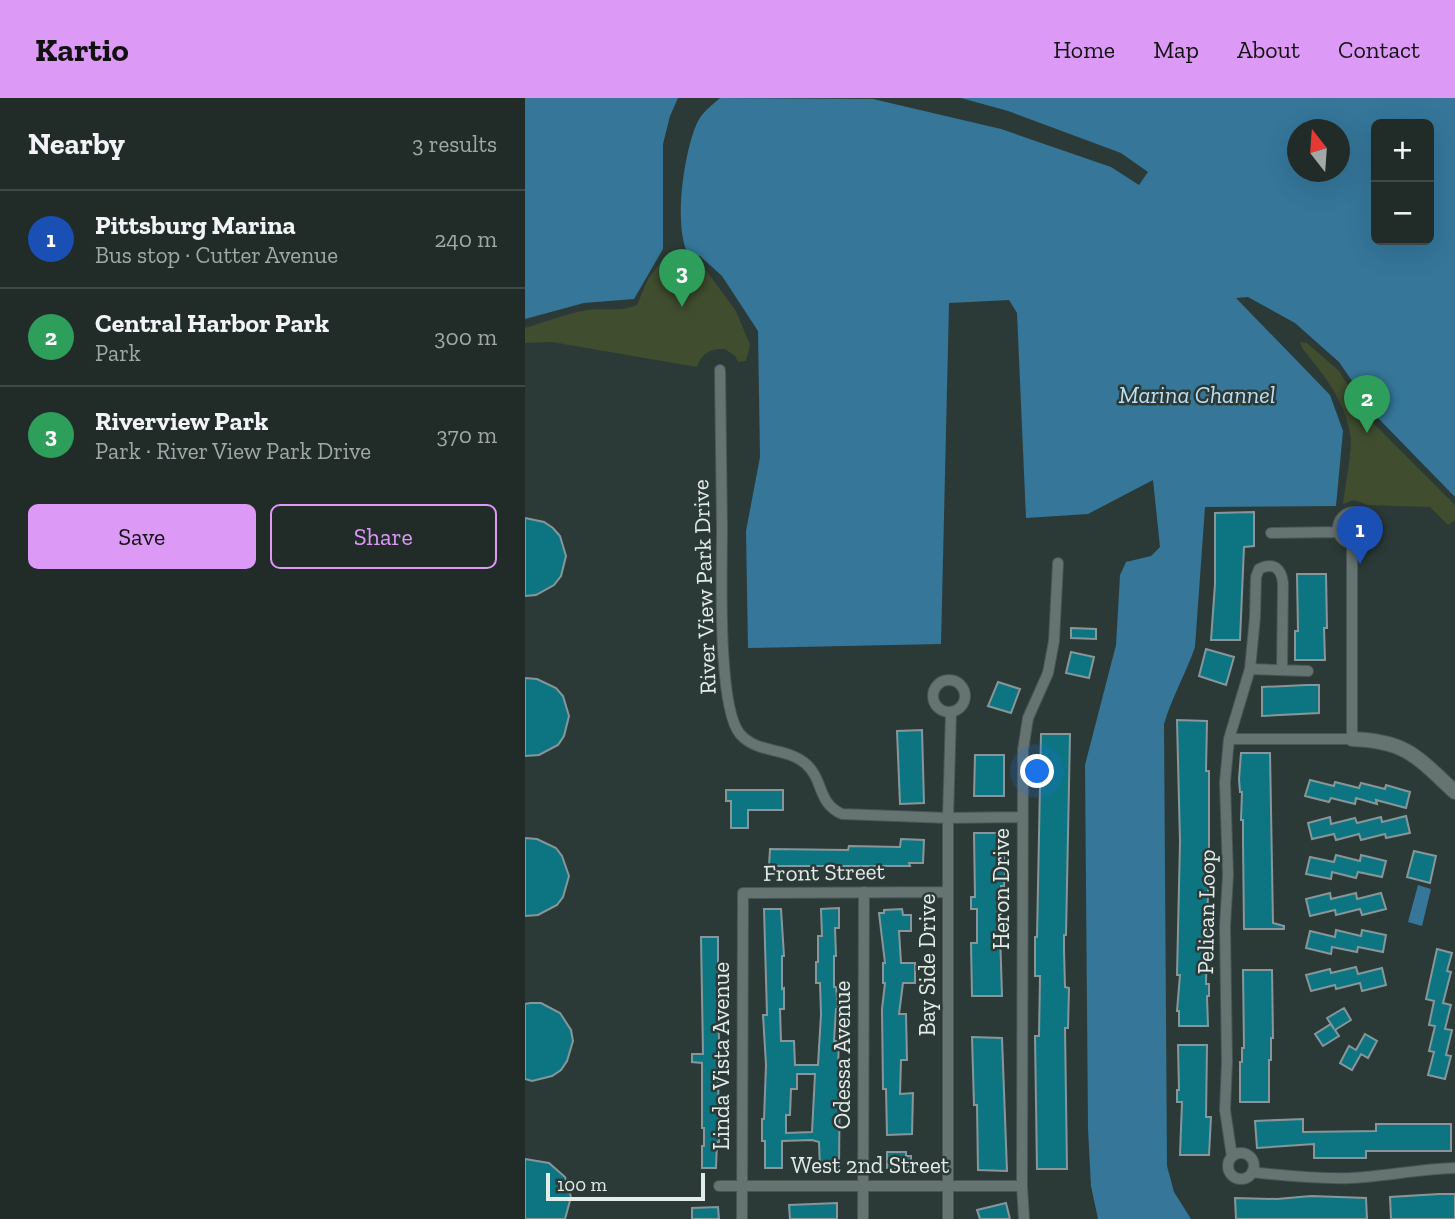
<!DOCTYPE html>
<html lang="en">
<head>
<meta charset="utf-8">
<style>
	:root { --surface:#212c29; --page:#2d3835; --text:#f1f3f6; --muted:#a2a7a8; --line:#3e4846; --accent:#dc99f5 }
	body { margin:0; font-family:"Zilla Slab",serif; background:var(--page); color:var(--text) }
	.controls { position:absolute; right:21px; top:21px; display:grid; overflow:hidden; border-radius:10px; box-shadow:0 7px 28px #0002 }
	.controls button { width:63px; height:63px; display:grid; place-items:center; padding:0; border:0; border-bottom:2px solid var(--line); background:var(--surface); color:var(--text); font:35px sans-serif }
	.compass { position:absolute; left:762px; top:21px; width:63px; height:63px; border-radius:50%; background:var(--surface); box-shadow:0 7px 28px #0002; rotate:343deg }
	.scale { position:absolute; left:21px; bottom:18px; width:159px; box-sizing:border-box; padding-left:7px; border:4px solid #e4ecea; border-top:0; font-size:19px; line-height:24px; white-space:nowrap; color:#e4ecea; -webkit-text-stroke:5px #2c3a37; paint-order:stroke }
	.you { position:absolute; left:513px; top:674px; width:24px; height:24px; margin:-18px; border:5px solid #fff; border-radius:50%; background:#1a73e8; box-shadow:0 0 0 10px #1a73e833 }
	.badge { display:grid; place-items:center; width:46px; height:46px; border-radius:50%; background:var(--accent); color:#fff; font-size:23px; font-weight:700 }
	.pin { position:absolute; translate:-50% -58px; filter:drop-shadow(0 2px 4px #0008) }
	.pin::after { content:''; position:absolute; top:37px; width:24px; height:21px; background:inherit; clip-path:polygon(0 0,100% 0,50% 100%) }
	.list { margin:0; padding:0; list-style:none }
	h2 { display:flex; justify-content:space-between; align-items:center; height:91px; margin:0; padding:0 28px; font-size:30px }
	h2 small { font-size:23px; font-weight:400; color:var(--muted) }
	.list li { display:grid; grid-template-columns:46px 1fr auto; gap:21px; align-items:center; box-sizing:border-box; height:98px; padding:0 28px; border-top:2px solid var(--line) }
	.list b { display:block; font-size:26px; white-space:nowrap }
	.list p { margin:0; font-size:23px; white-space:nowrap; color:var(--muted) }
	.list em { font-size:23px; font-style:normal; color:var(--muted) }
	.actions { display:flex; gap:14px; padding:21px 28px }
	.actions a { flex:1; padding:16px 0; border:2px solid var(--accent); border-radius:10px; text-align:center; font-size:24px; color:var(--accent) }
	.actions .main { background:var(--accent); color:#111 }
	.map { position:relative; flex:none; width:930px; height:1121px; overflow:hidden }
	header { display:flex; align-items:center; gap:42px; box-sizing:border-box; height:98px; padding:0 35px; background:var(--accent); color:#111 }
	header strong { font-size:33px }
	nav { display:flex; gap:38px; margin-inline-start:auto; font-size:24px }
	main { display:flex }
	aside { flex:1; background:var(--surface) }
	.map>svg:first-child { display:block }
</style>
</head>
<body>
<header>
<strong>Kartio</strong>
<nav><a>Home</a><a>Map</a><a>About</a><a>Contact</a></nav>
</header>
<main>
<aside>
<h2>Nearby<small>3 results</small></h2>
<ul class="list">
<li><span class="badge" style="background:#1a4fb4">1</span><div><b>Pittsburg Marina</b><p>Bus stop · Cutter Avenue</p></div><em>240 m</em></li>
<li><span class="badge" style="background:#2e9e5b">2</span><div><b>Central Harbor Park</b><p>Park</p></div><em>300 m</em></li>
<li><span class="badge" style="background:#2e9e5b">3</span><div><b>Riverview Park</b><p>Park · River View Park Drive</p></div><em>370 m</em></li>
</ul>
<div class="actions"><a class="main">Save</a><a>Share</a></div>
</aside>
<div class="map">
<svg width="930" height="1121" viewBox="0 0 930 1121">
	<rect width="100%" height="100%" fill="#2c3a37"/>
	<!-- green -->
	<path fill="#404d2f" d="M154,153l26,18 31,42 14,34 -4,16 -8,1 -3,-6 -10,-7c-15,-1 -23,4 -28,18l-145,-25 -27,1v-15c21,-6 42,-15 63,-18 17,-2 33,2 49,-5l11,-26 21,-27z
		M775,244l7,1 32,28 29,47 87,87v15l-7,5 -18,-18 -63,-2 -13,-5 -11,4c2,-20 10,-51 7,-71 -6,-34 -27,-59 -48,-85z"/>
	<!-- water -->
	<path fill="#357699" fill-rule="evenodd" d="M0,0h153l-8,18 -7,28v105l-29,50 -50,4 -59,16z
		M195,0l153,1 128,30 110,38 28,18 9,-13 -27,-19 -113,-42 -47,-13h494v399l-78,-80 -38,-55 -44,-39 -47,-26 -12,1 94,97 13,36 -7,75 -131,1 -10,140c-9,26 -23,50 -31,77l3,442 7,26 17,27h-93l-7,-33 -3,-57 -3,-364 31,-120 4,-70 6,-13 25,-6 9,-9 -7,-67 -65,34 -62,4 -9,-205 -8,-13 -60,3 -8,341 -193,4 -2,-117 14,-74 -2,-126 -36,-55 -22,-20 -12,-2c-15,-28 -4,-104 10,-133 5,-9 14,-16 22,-23zM904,26v116h-53v-116zM772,32h42v42h-42z
		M893,787l13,4 -9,37 -14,-4z"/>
	<!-- building -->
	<path fill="#0d7582" stroke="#879699" stroke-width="2" fill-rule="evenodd" d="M729,414v34l-10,1 -4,93h-29l4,-56v-71z
		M0,420l19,4 9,6 7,8 6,20 -5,20 -7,9 -18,10 -11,1z
		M772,476h29l1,54h-3l1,32h-30v-29h3z
		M546,530l25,1v10l-25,-1z
		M681,551l28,8 -8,28 -27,-9z
		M546,554l23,5 -5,21 -23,-5z
		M0,580l12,1 19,9 7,8 6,20 -5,20 -6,9 -19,10 -14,1z
		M473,584l22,7 -9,24 -23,-7z
		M782,587h12v28l-57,3v-29z
		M652,622l30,1 -1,50h3v75l-3,138h3v12h-2l1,30h-29v-15h-2l3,-36h-3l3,-133z
		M397,632l2,73 -24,1 -3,-73z
		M516,636h29l-4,201h-2v16l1,36 4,1 -1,40h-3l2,141h-30l-2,-133h4l1,-60h-5v-39h2z
		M716,655h29l3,170 11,3v3h-40l-1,-88v-21h-2l1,-28h-2l-1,-13z
		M450,657h29v41h-30z
		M785,682l24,6 1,-4 24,6 2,-5 24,6 1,-4 24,7 -4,16 -30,-8 1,4 -21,-6 -1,6 -24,-6 -2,4 -24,-6z
		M201,692h57v20h-35v18h-17v-27h-5z
		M881,718l4,17 -24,5 -1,-4 -24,6 -2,-6 -23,6 -2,-6 -22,5 -4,-16 22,-6 1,7 24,-6 2,5 24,-6 1,5z
		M449,735h29l2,38 -1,15h-3l-1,35h6v11h-6l2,64h-30l-1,-53h6v-34h-6v-12h4z
		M0,740l12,1 19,9 6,8 7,20 -6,21 -6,8 -19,10 -13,1z
		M376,741l23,1 -1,23h-14l1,3h-141l1,-17 78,1 1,-4 51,1z
		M889,753l22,5 -6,27 -23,-6z
		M811,757l24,6 1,-6 25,6 -4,16 -24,-5 -2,6 -24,-6 -1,7 -25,-5 4,-17 24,5z
		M805,795l1,6 25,-6 1,6 24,-6 5,16 -24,6 -2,-6 -24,6 -1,-5 -25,6 -4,-17z
		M314,810v20h-4l1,28h-2v31h2l2,22h-2l-2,32h5l-1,26h2l-1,101 -19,1 -1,-27 -7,-2 -30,1v27h-17v-27h-3v-22h2l2,-54 -3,-50h4l-3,-106h17l3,47h-2v33l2,-1v21h-4l1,32h13l1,24h23l3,-51 -1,-31h-4v-21h2v-26h4l-1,-27zM272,976h18l-3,58 -26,1v-18h4l1,-26h6z
		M377,811l1,6h8v16h-12l2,32h14v20h-12l-4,31h7l1,46h-6l-1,34 13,-1 -1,41 -25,1 -1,-46h-3l-1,-80 3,-26h-2v-20h2l-6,-50h5v-3z
		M811,832l25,6 1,-6 24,5 -3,17 -25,-5 -1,5 -25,-5 -1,7 -25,-6 4,-17 25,6z
		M176,839h17v52l1,51h2l-1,24 -2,-1 1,79h-2l-1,26h-14v-22h2v-18h-2v-65l-10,-1v-8h11z
		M912,851l15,4 -5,18 4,1 -8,31 8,2 -6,24 7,1 -6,25 5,1 -6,23 -17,-4 6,-23 -5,-1 6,-25 -6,-1 5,-24 -8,-2z
		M831,869l2,7 24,-6 4,17 -24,6 -2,-8 -24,6 -1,-4 -24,6 -5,-16 24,-6 1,4z
		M718,872h29l1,68h-2v22h-2v42h-29v-40h2v-14h2z
		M5,905h11l19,10 11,17 2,11 -6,20 -6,9 -9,6 -20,5 -7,-2v-75z
		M819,910l7,12 -16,10 4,6 -16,10 -8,-12 16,-10 3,5 -7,-11z
		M840,936l12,7 -9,17 -7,-4 -9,16 -12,-7 9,-17 7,4z
		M447,939l30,1 5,133 -29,-1 -1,-65h-3z
		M653,947h29l-1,72h5l-2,38h-29l2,-53h-5v-12h2z
		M778,1021v13l73,-1v-7h75v27h-85v7h-52v-14l-57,4 -2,-27z
		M362,1054h19v4h5v11l-24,1z
		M0,1061l24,4 16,14 6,20 -6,22h-40z
		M914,1096h16v25h-64l-1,-22z
		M786,1098l55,2 1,21h-131l-1,-21 42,1z
		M312,1105v16h-47l-1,-14z
		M481,1105l4,16h-30l-3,-9z
		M193,1109l1,12h-27v-11z"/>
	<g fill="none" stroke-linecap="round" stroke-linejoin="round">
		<!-- minor casing -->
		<g stroke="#4a5654" stroke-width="12">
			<path id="minor" d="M195,272c1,53 1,106 2,159 0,40 -5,178 18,205 17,20 47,13 66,30 18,16 11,39 36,50l106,4 73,-1
				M813 430a16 16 0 1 1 32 0a16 16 0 1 1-32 0Z
				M746,435l67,-1
				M725,571l58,2
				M408 598a16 16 0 1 1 32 0a16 16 0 1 1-32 0Z
				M704,641h123v-194
				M703 1068a13 13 0 1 1 26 0a13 13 0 1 1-26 0Z
				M707,1059l-7,-47 2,-48 -2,-136 3,-51 -3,-93 4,-43 21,-70 5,-52 1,-40 3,-8c15,-7 22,-1 24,14l-1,87
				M727,1074c33,4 66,7 99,6 35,-2 69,-9 104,-10
				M194,1088h303
				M217,1121l1,-326 205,-1
				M338,1121l1,-327
				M423,1121v-401l3,-106
				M499,1121l-2,-33 1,-436 5,-32 20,-45 6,-32 4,-78"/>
		</g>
		<!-- tertiary casing -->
		<g stroke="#4a5654" stroke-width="16">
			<path id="tertiary" d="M827,641c55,2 65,18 103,53"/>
		</g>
		<!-- minor -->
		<use href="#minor" stroke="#657471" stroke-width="10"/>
		<!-- tertiary -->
		<use href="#tertiary" stroke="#657471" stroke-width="14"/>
	</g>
	<g text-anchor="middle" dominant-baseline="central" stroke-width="5" stroke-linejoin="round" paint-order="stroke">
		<!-- street labels -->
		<g font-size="23" fill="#e4ecea" stroke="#2c3a37">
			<text transform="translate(179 489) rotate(-92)">River View Park Drive</text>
			<text transform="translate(299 774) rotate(-1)">Front Street</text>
			<text transform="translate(476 791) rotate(-90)">Heron Drive</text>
			<text transform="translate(681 814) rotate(-89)">Pelican Loop</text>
			<text transform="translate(402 867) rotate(-90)">Bay Side Drive</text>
			<text transform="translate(317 957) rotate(-90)">Odessa Avenue</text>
			<text transform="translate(196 958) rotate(-90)">Linda Vista Avenue</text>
			<text x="345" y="1067">West 2nd Street</text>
		</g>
		<!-- water labels -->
		<g font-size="24" font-style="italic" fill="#bddff5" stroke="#2c3a37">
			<text x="672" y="296">Marina Channel</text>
		</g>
	</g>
</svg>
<div class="controls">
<button>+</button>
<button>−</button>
</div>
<svg class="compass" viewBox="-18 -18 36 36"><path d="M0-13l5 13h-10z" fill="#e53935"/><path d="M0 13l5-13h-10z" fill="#a2a7a8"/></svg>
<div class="scale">100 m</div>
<div class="you"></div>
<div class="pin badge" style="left:835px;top:466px;background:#1a4fb4">1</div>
<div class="pin badge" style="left:842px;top:335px;background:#2e9e5b">2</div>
<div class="pin badge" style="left:157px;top:209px;background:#2e9e5b">3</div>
</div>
</main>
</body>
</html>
